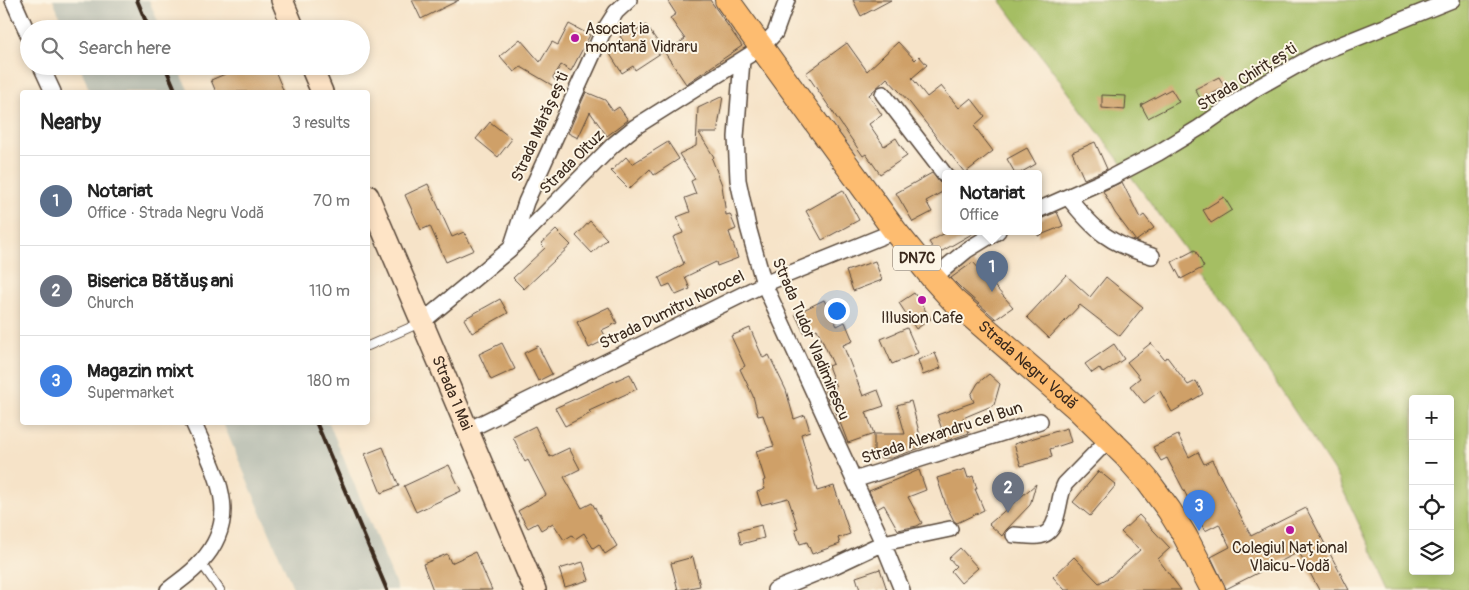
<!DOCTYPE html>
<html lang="en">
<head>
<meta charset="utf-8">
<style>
	:root { --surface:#fff; --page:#f6f6f6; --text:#222; --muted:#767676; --line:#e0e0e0; --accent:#b5179e }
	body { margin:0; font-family:Pangolin,sans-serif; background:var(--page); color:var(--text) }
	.controls { position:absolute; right:15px; bottom:15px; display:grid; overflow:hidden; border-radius:5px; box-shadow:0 2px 8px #0003 }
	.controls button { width:45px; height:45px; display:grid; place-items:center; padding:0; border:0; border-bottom:1px solid var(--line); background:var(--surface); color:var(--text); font:25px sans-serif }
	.you { position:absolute; left:836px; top:310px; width:18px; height:18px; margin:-12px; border:4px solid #fff; border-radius:50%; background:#1a73e8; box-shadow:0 0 0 8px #1a73e833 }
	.badge { display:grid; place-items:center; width:32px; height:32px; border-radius:50%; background:var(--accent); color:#fff; font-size:16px; font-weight:700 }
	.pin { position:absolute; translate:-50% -41px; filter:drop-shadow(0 1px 2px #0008) }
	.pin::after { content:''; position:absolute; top:26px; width:18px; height:15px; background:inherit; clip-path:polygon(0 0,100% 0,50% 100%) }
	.popup { position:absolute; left:942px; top:170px; width:100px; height:65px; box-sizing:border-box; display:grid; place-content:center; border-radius:5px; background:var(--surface); filter:drop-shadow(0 1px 4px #0005); font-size:16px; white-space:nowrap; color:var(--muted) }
	.popup b { font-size:19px; color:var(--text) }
	.popup::after { content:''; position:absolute; left:50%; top:100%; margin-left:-10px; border:10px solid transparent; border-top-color:var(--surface) }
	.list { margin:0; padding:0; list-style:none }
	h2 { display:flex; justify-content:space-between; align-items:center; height:65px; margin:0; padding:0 20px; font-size:21px }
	h2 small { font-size:16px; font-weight:400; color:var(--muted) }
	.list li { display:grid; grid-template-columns:32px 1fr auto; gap:15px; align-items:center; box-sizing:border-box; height:90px; padding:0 20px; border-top:1px solid var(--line) }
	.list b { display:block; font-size:19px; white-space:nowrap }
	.list p { margin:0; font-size:16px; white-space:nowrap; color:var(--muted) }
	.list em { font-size:16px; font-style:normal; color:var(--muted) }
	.icon { flex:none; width:28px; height:28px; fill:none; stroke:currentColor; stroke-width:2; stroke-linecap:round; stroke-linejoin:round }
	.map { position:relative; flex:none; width:1469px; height:590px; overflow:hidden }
	.search { position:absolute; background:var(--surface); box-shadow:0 2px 8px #0003; left:20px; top:20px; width:350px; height:55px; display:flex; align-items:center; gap:12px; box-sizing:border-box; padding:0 18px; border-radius:28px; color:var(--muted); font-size:19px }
	.panel { position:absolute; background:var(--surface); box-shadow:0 2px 8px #0003; left:20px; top:90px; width:350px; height:335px; border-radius:5px }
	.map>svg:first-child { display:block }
</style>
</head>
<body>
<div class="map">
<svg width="1469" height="590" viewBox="0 0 1469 590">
	<rect width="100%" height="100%" fill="#fcf5e5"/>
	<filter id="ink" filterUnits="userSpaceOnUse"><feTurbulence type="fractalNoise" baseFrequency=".02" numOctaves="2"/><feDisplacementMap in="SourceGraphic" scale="10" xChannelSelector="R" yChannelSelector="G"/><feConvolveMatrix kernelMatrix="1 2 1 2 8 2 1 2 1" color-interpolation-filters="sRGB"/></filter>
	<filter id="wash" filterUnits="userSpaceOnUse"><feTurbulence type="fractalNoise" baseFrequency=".0096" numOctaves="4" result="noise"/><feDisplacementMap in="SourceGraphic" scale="20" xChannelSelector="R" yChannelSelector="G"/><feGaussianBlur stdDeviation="1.12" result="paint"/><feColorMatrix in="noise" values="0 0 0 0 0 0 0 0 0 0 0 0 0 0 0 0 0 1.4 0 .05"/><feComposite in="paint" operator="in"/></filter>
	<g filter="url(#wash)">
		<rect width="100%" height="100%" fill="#f6e3c8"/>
		<!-- industrial -->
		<path fill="#c2c6b9" d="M53,0h96l12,29h-96z
			M80,66h97l12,26h-99z
			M223,423h106l69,167h-104z"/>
		<!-- green -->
		<path fill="#a5be64" stroke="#707441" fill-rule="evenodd" d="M1000,0h469v590h-79l-55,-117 -119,-182zM1413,399h37v172h-37z"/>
		<g id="blocks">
			<!-- building -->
			<path fill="#cfa067" d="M412,0h47l-38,19z
				M667,0h43l32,46 -56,38 -21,-31 20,-14 -15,-21 6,-4z
				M853,0h38l-30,16z
				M569,24l21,11 -19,36 -10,-6 -8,13 10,11 -1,2 -41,-24 -7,5 -14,-16 20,-17 20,23 12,-20 6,3z
				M646,25l18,26 -29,19 -2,-4 -11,7 -14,-22 15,-10 -3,-5 14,-10 3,4z
				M898,42l17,18 4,-4 8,9 -15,13 15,19 14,-11 18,22 12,-10 14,18 -11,10 19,25 -28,22 -55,-70 -23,-25 -18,17 13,20 -13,9 15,22 12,-8 11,18 -27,18 -14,-20 -3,2 -57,-83 41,-30 20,28z
				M244,66h29l11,26h-68l-5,-12z
				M1219,77l6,10 -24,13 -6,-11z
				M1171,89l8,13 -31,16 -7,-13z
				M586,92l19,8 8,11 6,-4 9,13 -21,16 -17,-24 -12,26 -10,-5z
				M1102,95l24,1 -1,14 -23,-2z
				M723,96l-6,37h-18l15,24 -2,2 10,26 4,30 4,-1 6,15 -7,3 9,26 -21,8 -1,-4 -31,15 5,12 -14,6 -6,-11 -7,3 -4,-9 25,-14 -11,-27 10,-4 -6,-16 13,-5 -5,-14 11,-4 -5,-13 4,-2 -16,-25 17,-8 2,-38z
				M490,122l22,17 -14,18 -22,-18z
				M668,142l11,17 -25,16 -4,-6 -21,20 -18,-18 15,-14 6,7z
				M1095,142l12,27 -23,10 -12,-27z
				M1027,148l9,16 -16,9h-5l-8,-14z
				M932,173l7,9 5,3 2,5 -20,11 6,11 -19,10 -17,-29z
				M1122,182l18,36 4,-3 10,13 -18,13 -21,-28 -12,-22z
				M428,184l24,53 12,-5 10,18 -28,12 -16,-36 -9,4 -16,-35z
				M843,190l16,30 -37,20 -16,-29z
				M1224,197l8,13 -21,13 -8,-13z
				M1057,212l6,14 -25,10v-16z
				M590,221l17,18 -15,14 -16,-17z
				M556,230l15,15 -47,44 -11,-11 32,-30 -4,-4z
				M949,231h28l-40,23 -8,-12z
				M1195,250l9,17 -23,12 -9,-17z
				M875,261l7,19 -29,11 -7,-20z
				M973,262l40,45 -17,12 -33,-29 -12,-12z
				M1066,275l24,22 16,-20 37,30 -23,29 -40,-31 -31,33 -22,-21z
				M914,293l17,26 -15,10 -17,-26z
				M500,299l8,14 -36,20 -8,-14z
				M824,300l13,26 8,-4 8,19 -10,4 20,51 15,-6 6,16 -18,6 8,22 -26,9 -16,-41 -3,1 -4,-12 11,-4 -8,-21 5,-2 -16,-35 -12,6 -10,-21z
				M609,307l8,16 -15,7 5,9 -18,9 -12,-26z
				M750,328l13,30 6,-3 17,35 8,29 11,-4 5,16 -9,3 16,57 17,-5 16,48 -12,4 2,6 -28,10 -5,-12 -7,2 -5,-15 3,-1 -10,-30 -27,7 -4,-13 8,-3 -2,-8 2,-1 -9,-29 18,-5 -11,-31 -5,1 -5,-20 -13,-27 5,-3 -14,-30z
				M907,328l11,25 -26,11 -11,-25z
				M502,343l13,26 -24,11 -12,-26z
				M1151,343l13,16 3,-2 21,28 8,-4 7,13 -31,18 -12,-21 -16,12 -14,-17 10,-8 -13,-16z
				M1114,344l10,15 -21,14 -4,-5 -7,5 -7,-9z
				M538,346l14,28 -14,7 -14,-28z
				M935,353l6,15 -18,7 -5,-15z
				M630,374l7,15 -48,22 2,2 -26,13 -10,-18z
				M989,374l11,10 -6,21 -31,13 6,15 -23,8 -9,-26 37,-13 -3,-7 7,-12z
				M911,401l12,46 -31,11h-18v-24h31l-8,-29z
				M535,426l15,31 19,-9 11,21 -16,8 18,31 10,-5 25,43 -12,8 -6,-10 -6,4 -9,-15 -9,6 -3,-4 -8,5 -11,-17 -12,7 -4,-7 -9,5 -10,-17 28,-16 -18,-35 -3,2 -12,-25z
				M1067,428l4,14 -21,7 2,8 -31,9 -7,-22z
				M1178,435l11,22 9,-5 6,12 8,-4 39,76 55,-28 43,82h-30l-20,-38 -73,37 -15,-32 19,-10 -11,-23 -14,7 -38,-73 -6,3 -8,-14z
				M383,447l16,39 -18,7 -16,-39z
				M449,465l12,26 -45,21 -12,-26z
				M965,469l3,9 5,-2 4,13h-2l9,21 -27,13 -3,-2 -8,-16 -9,-27z
				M919,470l7,20 -18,7 14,26 -5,3 -19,4 -14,-25 -7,4 -8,-18z
				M1099,471l17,14 -26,31 -17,-14z
				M1036,484l-6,21 -24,25 -4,6 -13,-12z
				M1139,515l31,33 -12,11 23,31h-116l-12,-13 21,-20 25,26 11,-6 30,-27 -19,-18z
				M761,525l3,13 -23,6 -3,-13z
				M960,548l18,20 -17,15 -10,-12 5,-5 -7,-8z
				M475,552l17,38h-59l-10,-26 24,-10 4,9z
				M693,557l7,29 -22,4 -7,-27z
				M583,562l6,18 -24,7 -6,-18z
				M880,569l7,21h-27l-4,-13z"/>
		</g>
	</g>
	<g filter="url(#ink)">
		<use href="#blocks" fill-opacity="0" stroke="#574638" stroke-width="1"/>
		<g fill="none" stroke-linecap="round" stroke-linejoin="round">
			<!-- service casing -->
			<g stroke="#574638" stroke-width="10">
				<path id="service" d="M368,346l52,-23
					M201,563l19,27"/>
			</g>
			<!-- minor casing -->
			<g stroke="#574638" stroke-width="18">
				<path id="minor" d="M13,0l16,36
					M742,60l-6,77 2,43 10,47 16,57 119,259 19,47
					M41,66l12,26
					M883,94l63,82
					M1068,197c27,34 41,47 84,59
					M1038,210l72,-32 48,-25 41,-25 56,-39 62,-35 135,-54
					M512,245l14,-43 76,-168 14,-22 13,-12
					M933,278l34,-28 31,-19
					M422,322l88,-73 103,-104 22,-18 127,-80 13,-14 12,-33
					M468,430l296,-146 131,-53
					M854,480l186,-59
					M1014,535c7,0 16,2 24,1 23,-2 18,-36 27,-52l44,-45
					M168,590c11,-9 24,-17 33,-28 43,-47 13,-91 -8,-140
					M775,590l59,-24 49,-23 67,-14"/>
			</g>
			<!-- secondary casing -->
			<g stroke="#574638" stroke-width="24">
				<g id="secondary">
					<path d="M282,0l12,29"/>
					<path d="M311,66l11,26"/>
					<path id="s1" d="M368,196l62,145 105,249"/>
				</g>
			</g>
			<!-- primary casing -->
			<g stroke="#574638" stroke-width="26">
				<g id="primary">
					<path id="s2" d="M727,0l168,231 38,47 20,22 125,109 48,47 21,24 22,30 16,26 28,54"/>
				</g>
			</g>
			<!-- service -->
			<use href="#service" stroke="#fff" stroke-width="8"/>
			<!-- minor -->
			<use href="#minor" stroke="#fff" stroke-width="15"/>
			<!-- secondary -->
			<use href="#secondary" stroke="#fee4c6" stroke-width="21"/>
			<!-- primary -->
			<use href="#primary" stroke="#fdbc70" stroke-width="24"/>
			<!-- rail -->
			<path stroke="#3b2a1e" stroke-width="4" d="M137,0l12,29
				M165,66l11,26
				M316,422l71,168"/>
		</g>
	</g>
	<!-- markers -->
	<g fill="#b5179e" stroke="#fcf5e5" stroke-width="2">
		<circle cx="575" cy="38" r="5"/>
		<circle cx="922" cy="300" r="5"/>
		<circle cx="1290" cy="530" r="5"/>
	</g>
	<g text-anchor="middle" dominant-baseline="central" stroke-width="4" stroke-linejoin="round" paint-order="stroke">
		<!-- shield labels -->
		<rect fill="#fcf5e5" stroke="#75675a" stroke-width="1" x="893" y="245.5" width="48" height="25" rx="4"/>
		<g font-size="15" font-weight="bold" fill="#3b2a1e">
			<text x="917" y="258">DN7C</text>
		</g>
		<!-- poi labels -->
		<g font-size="16" fill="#3b2a1e" stroke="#fcf5e5">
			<text x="585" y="29" text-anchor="start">Asociația<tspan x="585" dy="18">montană Vidraru</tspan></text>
			<text x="922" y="318">Illusion Cafe</text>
			<text x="1290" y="548">Colegiul Național<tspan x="1290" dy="18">Vlaicu-Vodă</tspan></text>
		</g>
		<!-- street labels -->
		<g font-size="16" fill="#3b2a1e" stroke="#fcf5e5">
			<text transform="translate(1247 77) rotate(-32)">Strada Chirițești</text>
			<text transform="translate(540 127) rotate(-66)">Strada Mărășești</text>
			<text transform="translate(572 162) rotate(-45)">Strada Oituz</text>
			<text transform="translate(672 310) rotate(-26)">Strada Dumitru Norocel</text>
			<text transform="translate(811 339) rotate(67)">Strada Tudor Vladimirescu</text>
			<text stroke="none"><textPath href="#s2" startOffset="475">Strada Negru Vodă</textPath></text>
			<text stroke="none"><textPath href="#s1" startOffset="214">Strada 1 Mai</textPath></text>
			<text transform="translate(942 433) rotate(-18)">Strada Alexandru cel Bun</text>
		</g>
	</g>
</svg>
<div class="controls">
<button>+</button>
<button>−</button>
<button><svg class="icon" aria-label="locate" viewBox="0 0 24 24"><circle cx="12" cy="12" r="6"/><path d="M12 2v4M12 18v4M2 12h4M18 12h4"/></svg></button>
<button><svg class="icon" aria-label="layers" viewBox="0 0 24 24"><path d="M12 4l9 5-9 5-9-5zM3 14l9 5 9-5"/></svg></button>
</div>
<div class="you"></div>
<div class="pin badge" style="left:992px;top:292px;background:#5c6f8a">1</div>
<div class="popup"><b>Notariat</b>Office</div>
<div class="pin badge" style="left:1008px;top:513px;background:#6b7280">2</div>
<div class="pin badge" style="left:1199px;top:531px;background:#3f7fe0">3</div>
<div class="search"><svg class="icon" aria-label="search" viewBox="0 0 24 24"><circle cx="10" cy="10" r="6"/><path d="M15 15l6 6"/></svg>Search here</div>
<section class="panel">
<h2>Nearby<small>3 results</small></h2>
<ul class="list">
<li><span class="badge" style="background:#5c6f8a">1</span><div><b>Notariat</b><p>Office · Strada Negru Vodă</p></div><em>70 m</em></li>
<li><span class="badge" style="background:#6b7280">2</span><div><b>Biserica Bătăușani</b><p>Church</p></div><em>110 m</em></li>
<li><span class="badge" style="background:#3f7fe0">3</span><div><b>Magazin mixt</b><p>Supermarket</p></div><em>180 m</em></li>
</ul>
</section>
</div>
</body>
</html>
